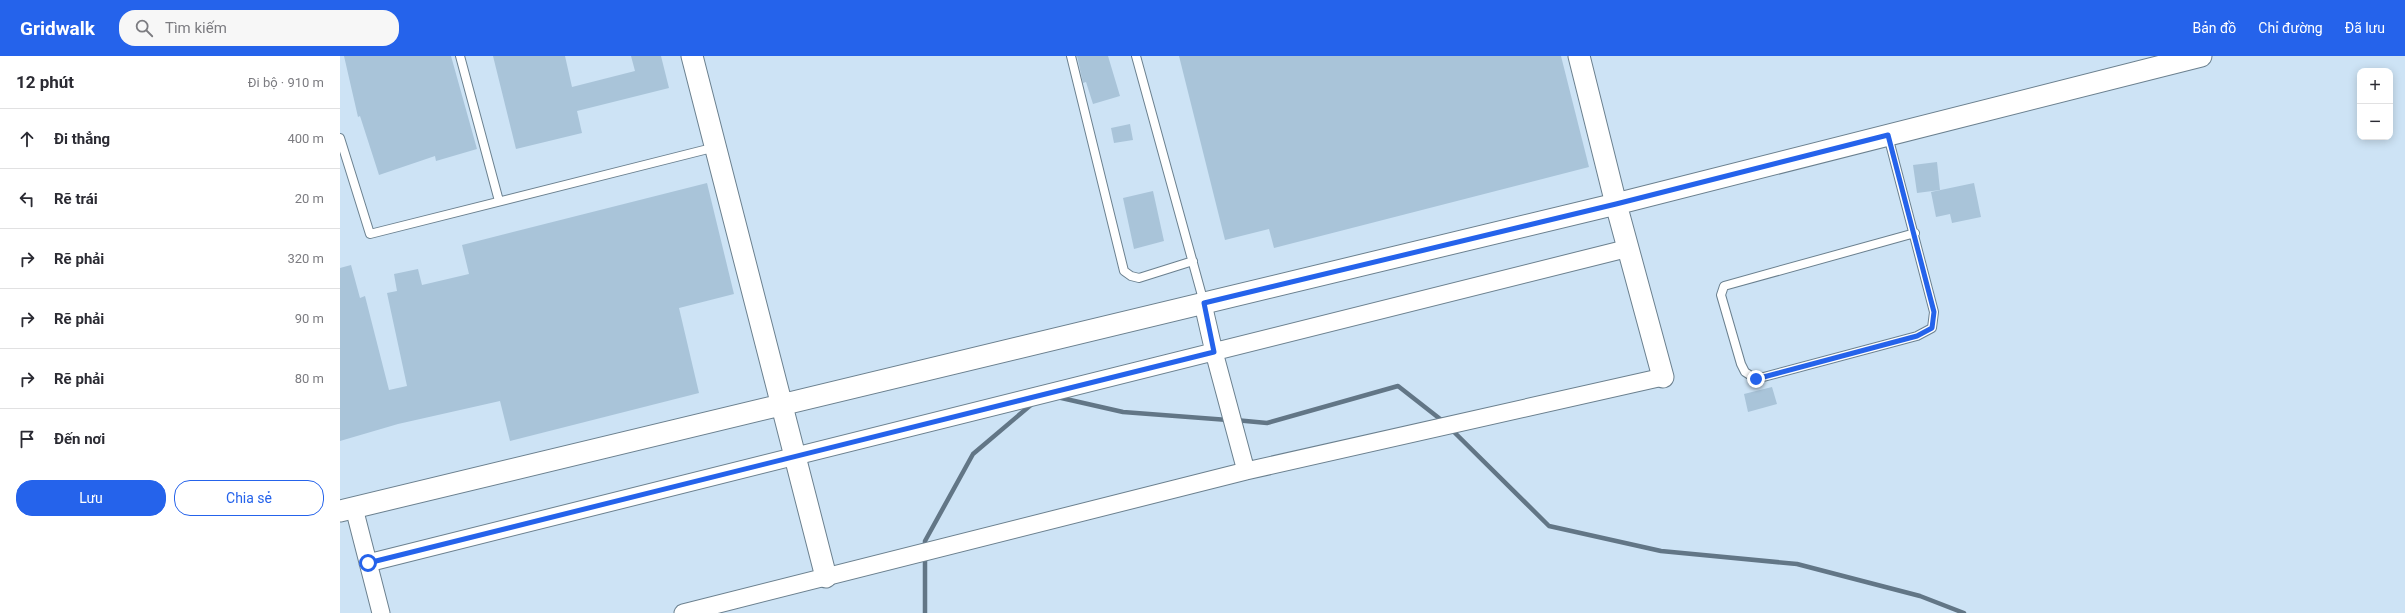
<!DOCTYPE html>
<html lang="vi">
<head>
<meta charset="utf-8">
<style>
	:root { --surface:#fff; --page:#f7f7f7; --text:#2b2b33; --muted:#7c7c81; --line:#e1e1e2; --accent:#2563eb }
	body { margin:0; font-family:Roboto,sans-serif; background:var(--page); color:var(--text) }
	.controls { position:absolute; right:12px; top:12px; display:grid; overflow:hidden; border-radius:8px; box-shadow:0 2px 10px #0003 }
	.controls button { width:36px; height:36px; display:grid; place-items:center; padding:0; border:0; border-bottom:1px solid var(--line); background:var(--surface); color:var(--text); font:20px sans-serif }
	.stop { position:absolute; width:12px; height:12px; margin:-9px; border:3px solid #2563eb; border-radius:50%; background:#fff }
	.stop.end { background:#2563eb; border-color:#fff; box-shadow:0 1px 4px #0008 }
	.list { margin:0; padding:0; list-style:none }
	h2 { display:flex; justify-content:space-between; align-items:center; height:52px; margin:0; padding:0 16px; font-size:17px }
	h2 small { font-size:13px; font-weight:400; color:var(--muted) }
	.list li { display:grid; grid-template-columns:26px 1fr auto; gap:12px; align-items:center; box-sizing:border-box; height:60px; padding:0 16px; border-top:1px solid var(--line) }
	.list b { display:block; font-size:15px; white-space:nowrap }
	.list em { font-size:13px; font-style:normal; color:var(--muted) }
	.actions { display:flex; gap:8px; padding:12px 16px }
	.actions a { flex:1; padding:9px 0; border:1px solid var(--accent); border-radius:16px; text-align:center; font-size:14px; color:var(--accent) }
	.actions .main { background:var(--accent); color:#fff }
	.icon { flex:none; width:22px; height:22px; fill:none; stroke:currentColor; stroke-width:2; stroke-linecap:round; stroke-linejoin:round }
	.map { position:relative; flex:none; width:2065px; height:557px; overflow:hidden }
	header { display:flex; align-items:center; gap:24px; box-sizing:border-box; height:56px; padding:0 20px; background:var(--accent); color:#fff }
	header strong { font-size:19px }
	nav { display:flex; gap:22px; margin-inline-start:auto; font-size:14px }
	.search { width:280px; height:36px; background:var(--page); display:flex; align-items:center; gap:10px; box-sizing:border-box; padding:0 14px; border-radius:16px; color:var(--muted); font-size:15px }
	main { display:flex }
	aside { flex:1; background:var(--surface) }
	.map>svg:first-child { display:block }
</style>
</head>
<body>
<header>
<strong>Gridwalk</strong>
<div class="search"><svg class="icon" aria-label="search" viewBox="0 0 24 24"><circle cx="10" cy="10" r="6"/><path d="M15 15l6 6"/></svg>Tìm kiếm</div>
<nav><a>Bản đồ</a><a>Chỉ đường</a><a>Đã lưu</a></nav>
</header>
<main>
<aside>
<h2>12 phút<small>Đi bộ · 910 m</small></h2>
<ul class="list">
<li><svg class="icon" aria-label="ahead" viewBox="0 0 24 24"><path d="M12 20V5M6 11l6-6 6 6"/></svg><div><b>Đi thẳng</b></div><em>400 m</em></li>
<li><svg class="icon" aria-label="left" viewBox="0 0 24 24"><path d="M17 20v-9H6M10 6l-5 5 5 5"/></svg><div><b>Rẽ trái</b></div><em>20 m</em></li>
<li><svg class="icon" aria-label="right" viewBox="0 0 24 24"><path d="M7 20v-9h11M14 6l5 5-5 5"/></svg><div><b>Rẽ phải</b></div><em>320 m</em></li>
<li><svg class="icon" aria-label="right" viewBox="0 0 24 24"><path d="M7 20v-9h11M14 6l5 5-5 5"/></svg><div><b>Rẽ phải</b></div><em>90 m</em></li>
<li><svg class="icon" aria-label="right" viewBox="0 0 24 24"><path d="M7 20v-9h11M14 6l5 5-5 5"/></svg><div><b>Rẽ phải</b></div><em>80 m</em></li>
<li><svg class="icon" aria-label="arrive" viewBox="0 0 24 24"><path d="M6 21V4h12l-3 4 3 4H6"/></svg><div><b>Đến nơi</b></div></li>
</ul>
<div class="actions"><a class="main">Lưu</a><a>Chia sẻ</a></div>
</aside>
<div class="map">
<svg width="2065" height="557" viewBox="0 0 2065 557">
	<rect width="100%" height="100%" fill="#cde3f5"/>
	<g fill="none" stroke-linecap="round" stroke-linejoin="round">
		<!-- stream -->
		<path stroke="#627686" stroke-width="4.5" d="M717,341l66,15 105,8
			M895,364l32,3 131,-37 46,36
			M1111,373l98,97 112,25 136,13 123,32 44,17
			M585,493v-8l48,-87 59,-50
			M585,557v-57"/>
	</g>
	<!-- building -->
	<path fill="#a9c4d9" d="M4,0h107l26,93 -41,12 -1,-5 -56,19 -19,-59 -2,1z
		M153,0h72l7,31 63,-16 -4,-15h30l8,32 -92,23 5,22 -66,16z
		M737,0h31l12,40 -27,8 -7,-22 -3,1z
		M839,0h382l28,111 -315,81 -5,-19 -44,11z
		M790,68l3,16 -19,3 -3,-15z
		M1597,106l3,28 -23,3 -4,-28z
		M367,127l27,111 -55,14 20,85 -189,48 -10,-40 -102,23 -58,17v-173l11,-3 9,33 5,-2 24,94 18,-4 -20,-93 10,-2 -3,-17 24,-5 4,16 47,-11 -7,-29z
		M1634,127l7,34 -29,6 -2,-9 -14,3 -5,-25z
		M813,135l11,50 -30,8 -11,-51z
		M1432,331l5,17 -29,8 -4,-18z"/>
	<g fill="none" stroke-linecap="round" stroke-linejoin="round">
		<!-- service casing -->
		<g stroke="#6b808f" stroke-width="10">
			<path id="service" d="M120,0l39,145
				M731,0l53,215 7,5 8,2 54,-17
				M796,0l68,247
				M1548,80l46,176 -2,16 -15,8 -161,43 -11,-7 -4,-8 -20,-69 3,-9 191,-53
				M0,82l30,96 346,-87"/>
		</g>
		<!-- minor casing -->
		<g stroke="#6b808f" stroke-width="19">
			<path id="minor" d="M863,248l11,48 32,119
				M14,452l27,105
				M28,507l1261,-315
				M343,557l563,-142 417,-94"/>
		</g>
		<!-- tertiary casing -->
		<g stroke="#6b808f" stroke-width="23">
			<path id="tertiary" d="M352,0l134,521
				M1239,0l37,148 47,173
				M0,455l1276,-307 585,-148"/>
		</g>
		<!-- service -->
		<use href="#service" stroke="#fff" stroke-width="8"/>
		<!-- minor -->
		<use href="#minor" stroke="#fff" stroke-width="17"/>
		<!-- tertiary -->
		<use href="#tertiary" stroke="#fff" stroke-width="21"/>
	</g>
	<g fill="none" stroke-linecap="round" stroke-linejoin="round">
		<!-- route -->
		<path stroke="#2563eb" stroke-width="5" d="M28,507l846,-211 -10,-49 412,-99 272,-69 46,177 -2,16 -15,8 -161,43"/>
	</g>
</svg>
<div class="controls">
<button>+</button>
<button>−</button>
</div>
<div class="stop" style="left:28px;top:507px"></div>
<div class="stop end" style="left:1416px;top:323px"></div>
</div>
</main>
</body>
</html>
